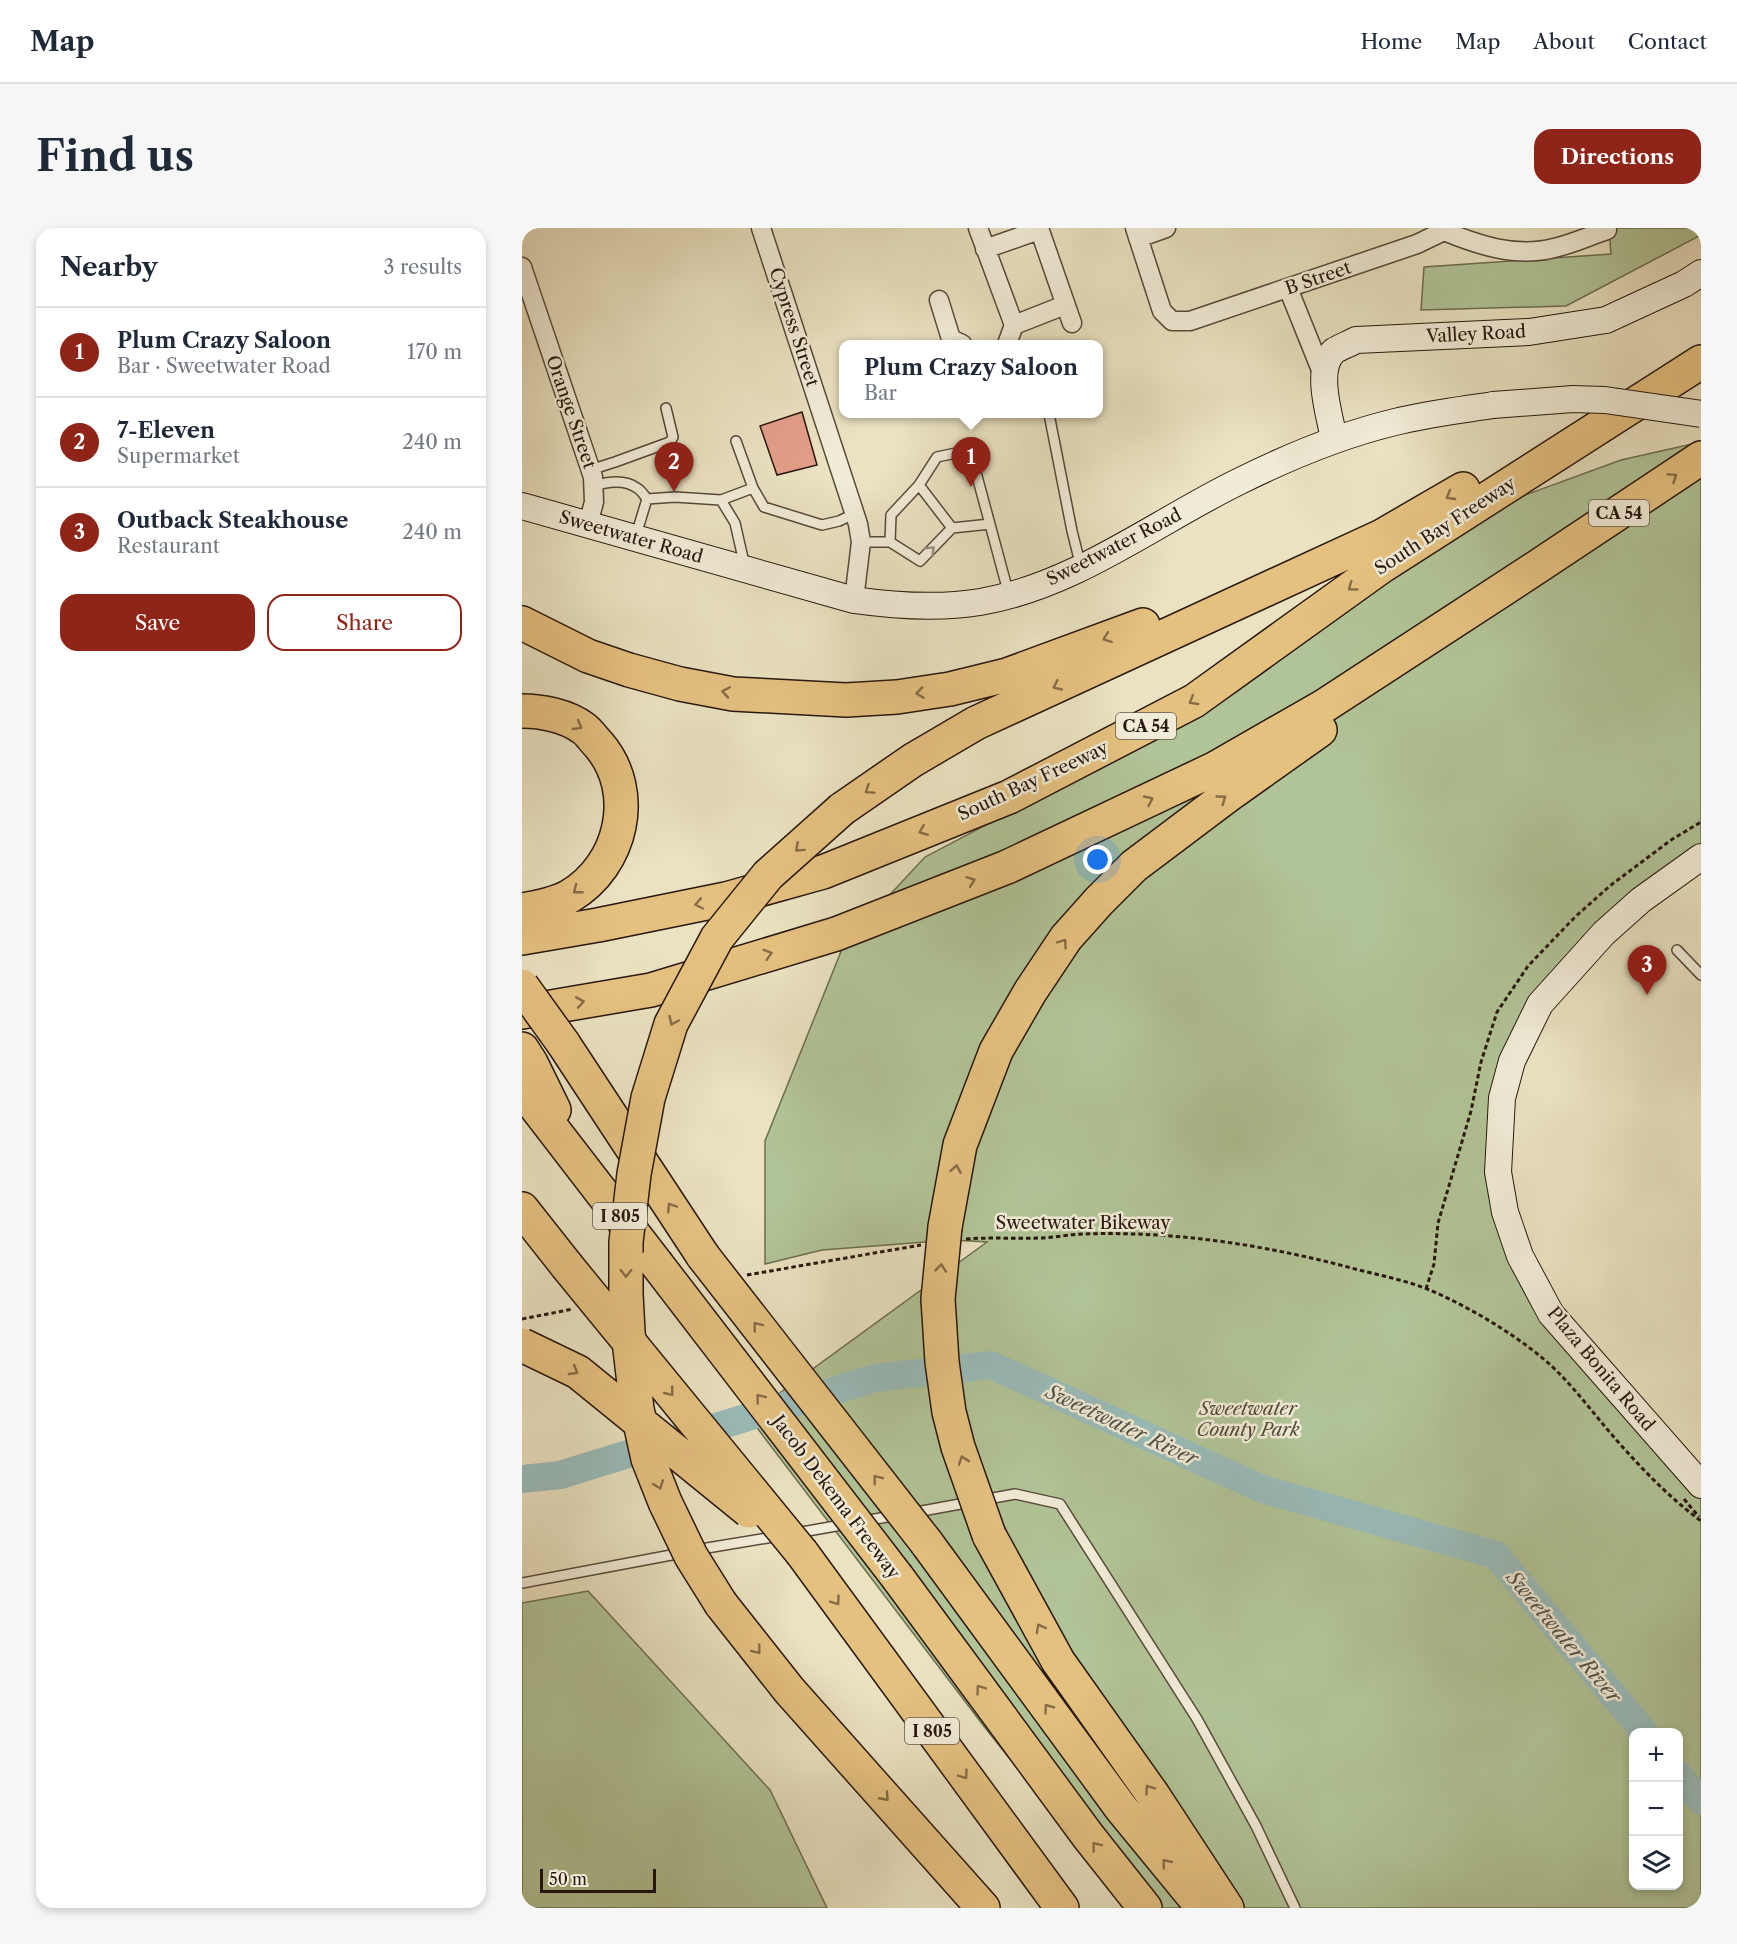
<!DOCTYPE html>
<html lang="en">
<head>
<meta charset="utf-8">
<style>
	:root { --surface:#fff; --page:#f6f6f7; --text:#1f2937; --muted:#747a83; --line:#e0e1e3; --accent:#8f2418 }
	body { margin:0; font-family:"Libre Caslon Text",serif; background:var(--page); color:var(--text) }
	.controls { position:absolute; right:18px; bottom:18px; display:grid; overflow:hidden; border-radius:12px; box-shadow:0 3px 9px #0003 }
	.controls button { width:54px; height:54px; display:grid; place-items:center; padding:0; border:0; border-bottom:2px solid var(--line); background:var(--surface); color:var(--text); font:30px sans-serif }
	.scale { position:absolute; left:18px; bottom:15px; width:116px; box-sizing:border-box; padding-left:6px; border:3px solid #28170e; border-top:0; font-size:16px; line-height:21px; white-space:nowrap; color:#28170e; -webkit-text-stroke:4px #f1ecd7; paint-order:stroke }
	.you { position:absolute; left:576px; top:632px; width:21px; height:21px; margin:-15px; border:4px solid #fff; border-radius:50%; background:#1a73e8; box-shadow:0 0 0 9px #1a73e833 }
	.badge { display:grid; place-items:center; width:39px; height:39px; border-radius:50%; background:var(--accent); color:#fff; font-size:20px; font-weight:700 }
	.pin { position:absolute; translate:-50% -50px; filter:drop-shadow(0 2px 3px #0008) }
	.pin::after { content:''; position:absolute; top:32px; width:21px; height:18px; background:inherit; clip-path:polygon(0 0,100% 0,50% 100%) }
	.popup { position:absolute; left:317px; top:112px; width:264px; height:78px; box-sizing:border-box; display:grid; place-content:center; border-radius:12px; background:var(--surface); filter:drop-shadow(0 2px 4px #0005); font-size:20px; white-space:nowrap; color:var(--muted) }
	.popup b { font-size:22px; color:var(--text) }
	.popup::after { content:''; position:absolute; left:50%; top:100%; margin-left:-12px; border:12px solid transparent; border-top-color:var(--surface) }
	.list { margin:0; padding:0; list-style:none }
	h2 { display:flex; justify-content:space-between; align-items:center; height:78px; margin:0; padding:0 24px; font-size:26px }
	h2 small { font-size:20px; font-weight:400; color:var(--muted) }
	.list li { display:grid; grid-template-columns:39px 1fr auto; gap:18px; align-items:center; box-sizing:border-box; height:90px; padding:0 24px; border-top:2px solid var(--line) }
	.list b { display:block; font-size:22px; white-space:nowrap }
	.list p { margin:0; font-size:20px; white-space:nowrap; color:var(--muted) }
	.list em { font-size:20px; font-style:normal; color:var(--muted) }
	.actions { display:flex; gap:12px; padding:18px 24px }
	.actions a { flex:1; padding:14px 0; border:2px solid var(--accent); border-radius:18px; text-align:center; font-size:21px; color:var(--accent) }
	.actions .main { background:var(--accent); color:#fff }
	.icon { flex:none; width:33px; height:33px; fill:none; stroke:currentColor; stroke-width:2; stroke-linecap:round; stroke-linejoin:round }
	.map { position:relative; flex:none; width:1179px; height:1680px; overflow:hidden; border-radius:18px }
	header { display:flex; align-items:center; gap:36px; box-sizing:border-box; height:84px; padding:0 30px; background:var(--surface); border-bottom:2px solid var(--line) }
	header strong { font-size:28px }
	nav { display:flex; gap:33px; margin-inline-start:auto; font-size:21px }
	.intro { display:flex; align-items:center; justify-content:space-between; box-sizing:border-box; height:144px; padding:0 36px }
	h1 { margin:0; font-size:42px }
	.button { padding:15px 27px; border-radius:18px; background:var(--accent); color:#fff; font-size:21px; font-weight:700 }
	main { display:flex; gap:36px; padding:0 36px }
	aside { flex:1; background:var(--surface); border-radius:18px; box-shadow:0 3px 9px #0003 }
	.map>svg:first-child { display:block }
</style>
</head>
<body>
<header>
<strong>Map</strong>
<nav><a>Home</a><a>Map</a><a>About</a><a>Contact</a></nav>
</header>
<div class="intro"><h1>Find us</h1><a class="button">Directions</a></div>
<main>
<aside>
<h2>Nearby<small>3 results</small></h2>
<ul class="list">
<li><span class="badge">1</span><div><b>Plum Crazy Saloon</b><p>Bar · Sweetwater Road</p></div><em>170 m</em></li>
<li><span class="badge">2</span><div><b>7-Eleven</b><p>Supermarket</p></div><em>240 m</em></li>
<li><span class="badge">3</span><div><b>Outback Steakhouse</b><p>Restaurant</p></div><em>240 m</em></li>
</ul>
<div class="actions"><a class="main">Save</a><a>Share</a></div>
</aside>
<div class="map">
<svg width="1179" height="1680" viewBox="0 0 1179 1680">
	<rect width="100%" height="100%" fill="#eae2c1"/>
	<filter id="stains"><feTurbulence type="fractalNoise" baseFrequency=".00333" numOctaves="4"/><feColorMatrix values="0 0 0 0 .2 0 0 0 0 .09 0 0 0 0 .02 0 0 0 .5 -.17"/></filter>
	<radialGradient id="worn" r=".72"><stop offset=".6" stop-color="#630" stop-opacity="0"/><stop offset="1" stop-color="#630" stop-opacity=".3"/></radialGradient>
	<!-- green -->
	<path fill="#b1c497" stroke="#6c6e52" stroke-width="1.5" fill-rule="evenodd" d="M1087,0h92v7l-135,71 -145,4 3,-43 187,-13z
		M1179,214v413l-141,124 -61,144 30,152 172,207v426h-572l-143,-179 -238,-313 239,-174 -35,-2 -130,10 -57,14v-123l79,-197 81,-87 95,-50 434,-286 167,-61zM1112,1504h44v154h-44z
		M66,1363l182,199 57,118h-305v-305z"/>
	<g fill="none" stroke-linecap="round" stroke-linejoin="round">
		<!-- river -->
		<path stroke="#9abcba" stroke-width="28" d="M0,1251l38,-4 315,-97 116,-13 271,124 234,66 148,177
			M1156,1546l23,27"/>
	</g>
	<!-- building -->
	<path fill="#e39e88" stroke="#28170e" stroke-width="1.5" d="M280,184l15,53 -40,10 -17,-49z"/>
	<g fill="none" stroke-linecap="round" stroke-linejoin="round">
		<!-- service casing -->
		<g stroke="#584a3b" stroke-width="12">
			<path id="service" d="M527,186l23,117 9,36
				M68,242l25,-8 55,-20 3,-5 -7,-29
				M397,257l18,-28 33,-7 39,145
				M71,258c13,-4 32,-7 44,2 4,2 7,7 10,11
				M231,260l11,19 58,18 17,-4 15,-7
				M199,272l32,-12 -17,-47
				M430,300l38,-4
				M114,307l11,-36 28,-2 46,3 14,23 10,44
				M339,314h29l30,19 32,-33 -33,-43 -28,30 -1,27
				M1155,722l24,25
				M389,1285l104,-19 45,10 137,215 59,107 39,82
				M342,1293l34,-6
				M274,1305l51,-9
				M173,1322l84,-14
				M0,1355l160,-30"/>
		</g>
		<!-- minor casing -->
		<g stroke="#584a3b" stroke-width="21">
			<path id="minor" d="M239,0l97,296 3,18 -7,58
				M456,0l36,97 -7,19
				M517,0l33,95
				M613,0l27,83 10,10h18l227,-77 27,-13
				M920,0l2,3c34,14 72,27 110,17 18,-4 35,-12 53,-18
				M616,10l28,-10
				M463,21l54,-19
				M0,39l71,210 1,25 -6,22
				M766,60l35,87
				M417,72l12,39 11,5
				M492,97l51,-20"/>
		</g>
		<!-- secondary casing -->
		<g stroke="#28170e" stroke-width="28">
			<path id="secondary" d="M812,211c-4,-23 -20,-70 0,-88 6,-4 15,-7 22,-11l173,-8 77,-12 78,-36 17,-11
				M0,278l332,94c42,6 84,9 126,2 95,-16 174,-79 258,-120 50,-25 103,-47 157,-60 32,-8 66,-12 98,-17
				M1179,629l-60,43 -37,33 -64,71 -28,57 -10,37 -4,74 7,40 15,44 31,58 150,171"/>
		</g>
		<!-- motorway casing -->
		<g stroke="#28170e" stroke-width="36">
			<path id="motorway" d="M0,395l66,33 41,14 51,14 53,10 113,6 51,-3 53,-8 57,-14 136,-50
				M0,483c20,0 45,5 61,17 6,4 11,12 16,17 40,47 23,120 -29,151 -11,7 -35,12 -48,14
				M320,581l71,-49 63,-37 406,-187 81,-47
				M0,710l76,-13 128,-26 97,-27 186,-75 185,-96 188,-135 319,-204
				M0,784l129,-22 185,-56 171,-67 207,-98 110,-63 213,-139 164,-109
				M41,815l140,213
				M0,821l9,14 23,47
				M0,861l134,174
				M0,981l45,57
				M423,999l15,-82 36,-94 34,-59 36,-54 33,-37 35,-35 93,-70 93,-66
				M467,1307l69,126 95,134 74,113
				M404,1314l195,266 82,100
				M280,1325l260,355
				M376,1350l190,258 57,72
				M199,1376l68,86 194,218"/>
		</g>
		<!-- path -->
		<path stroke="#28170e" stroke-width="3" stroke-dasharray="4.5 3" stroke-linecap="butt" d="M444,1011c25,-2 49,0 73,-1 15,0 30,-4 45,-4 88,-3 175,10 260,32 32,9 65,14 95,28 36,17 70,37 101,62 25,20 46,48 67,73 28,33 59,66 94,92
			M225,1047l174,-30
			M904,1061l8,-25 4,-41 33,-112 10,-49 16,-50 31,-46 47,-49 36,-32 60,-45 30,-18
			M0,1091l51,-10
			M1162,1271l15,18"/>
		<!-- service -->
		<use href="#service" stroke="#f1ecd7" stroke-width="9"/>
		<!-- minor -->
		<use href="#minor" stroke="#f1ecd7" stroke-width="18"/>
		<!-- secondary -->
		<use href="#secondary" stroke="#f1ecd7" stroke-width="26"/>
		<!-- motorway -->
		<use href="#motorway" stroke="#e5c180" stroke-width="33"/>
		<!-- secondary-bridge casing -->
		<g stroke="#28170e" stroke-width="28" stroke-linecap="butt">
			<path id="secondary-bridge" d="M971,177l80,-6 32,1 96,14"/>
		</g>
		<!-- motorway-bridge casing -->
		<g stroke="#28170e" stroke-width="36" stroke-linecap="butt">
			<path id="motorway-bridge" d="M0,758l41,57
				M423,999l-7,72 4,63 7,50 9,35 31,88
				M181,1028l223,286
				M134,1035l242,315
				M45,1038l235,287
				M0,1117l56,27 171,139
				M199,1376l-30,-48 -26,-54 -17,-43 -11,-50 -9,-77 -2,-38v-52l8,-68 14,-76 23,-74 46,-86 51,-63 74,-66"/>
		</g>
		<!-- secondary-bridge -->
		<use href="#secondary-bridge" stroke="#f1ecd7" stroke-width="26"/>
		<!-- motorway-bridge -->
		<use href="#motorway-bridge" stroke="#e5c180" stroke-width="33"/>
	</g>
	<!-- one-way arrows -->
	<defs><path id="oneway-chevron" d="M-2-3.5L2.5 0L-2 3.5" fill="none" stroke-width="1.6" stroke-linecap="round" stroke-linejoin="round" transform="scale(1.5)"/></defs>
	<g stroke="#866c47">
		<use href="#oneway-chevron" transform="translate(1151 249) rotate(-34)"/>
		<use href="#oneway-chevron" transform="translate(928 268) rotate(150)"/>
		<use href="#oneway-chevron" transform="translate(830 359) rotate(144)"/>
		<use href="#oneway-chevron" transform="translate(585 410) rotate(160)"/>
		<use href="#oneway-chevron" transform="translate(535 458) rotate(155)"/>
		<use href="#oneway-chevron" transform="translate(204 464) rotate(-171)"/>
		<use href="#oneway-chevron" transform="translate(398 465) rotate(172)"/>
		<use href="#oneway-chevron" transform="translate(671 473) rotate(149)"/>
		<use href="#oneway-chevron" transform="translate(56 498) rotate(30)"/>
		<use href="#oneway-chevron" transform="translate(347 562) rotate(146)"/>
		<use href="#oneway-chevron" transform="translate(700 571) rotate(-36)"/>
		<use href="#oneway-chevron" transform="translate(627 572) rotate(-25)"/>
		<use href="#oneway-chevron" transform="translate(401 603) rotate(158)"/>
		<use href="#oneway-chevron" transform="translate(277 620) rotate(138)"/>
		<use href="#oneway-chevron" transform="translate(449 653) rotate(-21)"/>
		<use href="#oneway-chevron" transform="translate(55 662) rotate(142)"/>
		<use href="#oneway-chevron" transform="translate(177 676) rotate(168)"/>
		<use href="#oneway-chevron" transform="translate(541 715) rotate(-55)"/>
		<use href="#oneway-chevron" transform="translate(246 726) rotate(-17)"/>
		<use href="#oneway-chevron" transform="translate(58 774) rotate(-10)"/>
		<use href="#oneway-chevron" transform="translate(151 793) rotate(115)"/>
		<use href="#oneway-chevron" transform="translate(434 941) rotate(-80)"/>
		<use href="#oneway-chevron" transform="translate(149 979) rotate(-123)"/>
		<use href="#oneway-chevron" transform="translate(419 1040) rotate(-84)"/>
		<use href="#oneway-chevron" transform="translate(104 1045) rotate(90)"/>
		<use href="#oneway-chevron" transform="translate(235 1098) rotate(-128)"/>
		<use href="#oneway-chevron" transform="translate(52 1143) rotate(31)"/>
		<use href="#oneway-chevron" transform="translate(148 1164) rotate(51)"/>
		<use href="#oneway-chevron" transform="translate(238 1170) rotate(-128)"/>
		<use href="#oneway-chevron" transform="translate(441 1232) rotate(-109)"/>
		<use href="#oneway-chevron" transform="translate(355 1251) rotate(-128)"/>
		<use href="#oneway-chevron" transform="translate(137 1257) rotate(69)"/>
		<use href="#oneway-chevron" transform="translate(314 1373) rotate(54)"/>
		<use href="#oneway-chevron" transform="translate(518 1400) rotate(-119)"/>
		<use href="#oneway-chevron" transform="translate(235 1422) rotate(52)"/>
		<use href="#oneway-chevron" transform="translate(458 1461) rotate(-126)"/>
		<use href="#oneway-chevron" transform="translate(526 1480) rotate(-126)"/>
		<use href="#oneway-chevron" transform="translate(442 1547) rotate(54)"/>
		<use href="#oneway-chevron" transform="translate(627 1561) rotate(-125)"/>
		<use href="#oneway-chevron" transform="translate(363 1569) rotate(48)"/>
		<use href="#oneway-chevron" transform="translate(574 1618) rotate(-128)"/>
		<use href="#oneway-chevron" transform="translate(644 1635) rotate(-129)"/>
	</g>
	<use stroke="#978c7d" href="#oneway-chevron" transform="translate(409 322) rotate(-45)"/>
	<g text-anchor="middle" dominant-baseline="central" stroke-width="5" stroke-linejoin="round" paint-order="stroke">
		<!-- shield labels -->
		<g fill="#f1ecd7" stroke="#64574a" stroke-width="1.5">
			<rect x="1067" y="272" width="60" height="26" rx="4.5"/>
			<rect x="594" y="485" width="60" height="26" rx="4.5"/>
			<rect x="71" y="975" width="54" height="26" rx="4.5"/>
			<rect x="383" y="1490" width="54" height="26" rx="4.5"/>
		</g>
		<g font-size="16" font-weight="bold" fill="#28170e">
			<text x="1097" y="285">CA 54</text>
			<text x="624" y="498">CA 54</text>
			<text x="98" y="988">I 805</text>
			<text x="410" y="1503">I 805</text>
		</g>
		<!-- street labels -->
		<g font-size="18" fill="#28170e" stroke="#f1ecd7">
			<text transform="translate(796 50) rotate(-19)">B Street</text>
			<text transform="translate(272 99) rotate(72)">Cypress Street</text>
			<text transform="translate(954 106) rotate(-3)">Valley Road</text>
			<text transform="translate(49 184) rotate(71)">Orange Street</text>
			<text transform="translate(923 298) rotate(-33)">South Bay Freeway</text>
			<text transform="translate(109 309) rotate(16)">Sweetwater Road</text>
			<text transform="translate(592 319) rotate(-27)">Sweetwater Road</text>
			<text transform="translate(511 553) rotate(-25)">South Bay Freeway</text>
			<text x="561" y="995">Sweetwater Bikeway</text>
			<text transform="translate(1079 1141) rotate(50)">Plaza Bonita Road</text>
			<text transform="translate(314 1269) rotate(53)">Jacob Dekema Freeway</text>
		</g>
		<!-- park labels -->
		<g font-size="18" font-style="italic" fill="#514b37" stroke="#f1ecd7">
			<text x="726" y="1181">Sweetwater<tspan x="726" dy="21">County Park</tspan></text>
		</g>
		<!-- water labels -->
		<g font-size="20" font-style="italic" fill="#50514a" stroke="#f1ecd7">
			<text transform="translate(600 1197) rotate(25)">Sweetwater River</text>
			<text transform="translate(1042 1409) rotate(50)">Sweetwater River</text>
		</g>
	</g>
	<rect width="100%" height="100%" filter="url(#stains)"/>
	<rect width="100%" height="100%" fill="url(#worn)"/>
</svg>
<div class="controls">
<button>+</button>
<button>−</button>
<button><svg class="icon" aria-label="layers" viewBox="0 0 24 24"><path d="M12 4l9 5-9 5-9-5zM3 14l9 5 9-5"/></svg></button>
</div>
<div class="scale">50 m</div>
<div class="you"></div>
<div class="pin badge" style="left:449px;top:259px">1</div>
<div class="popup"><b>Plum Crazy Saloon</b>Bar</div>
<div class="pin badge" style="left:152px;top:264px">2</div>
<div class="pin badge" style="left:1125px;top:767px">3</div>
</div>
</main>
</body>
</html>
